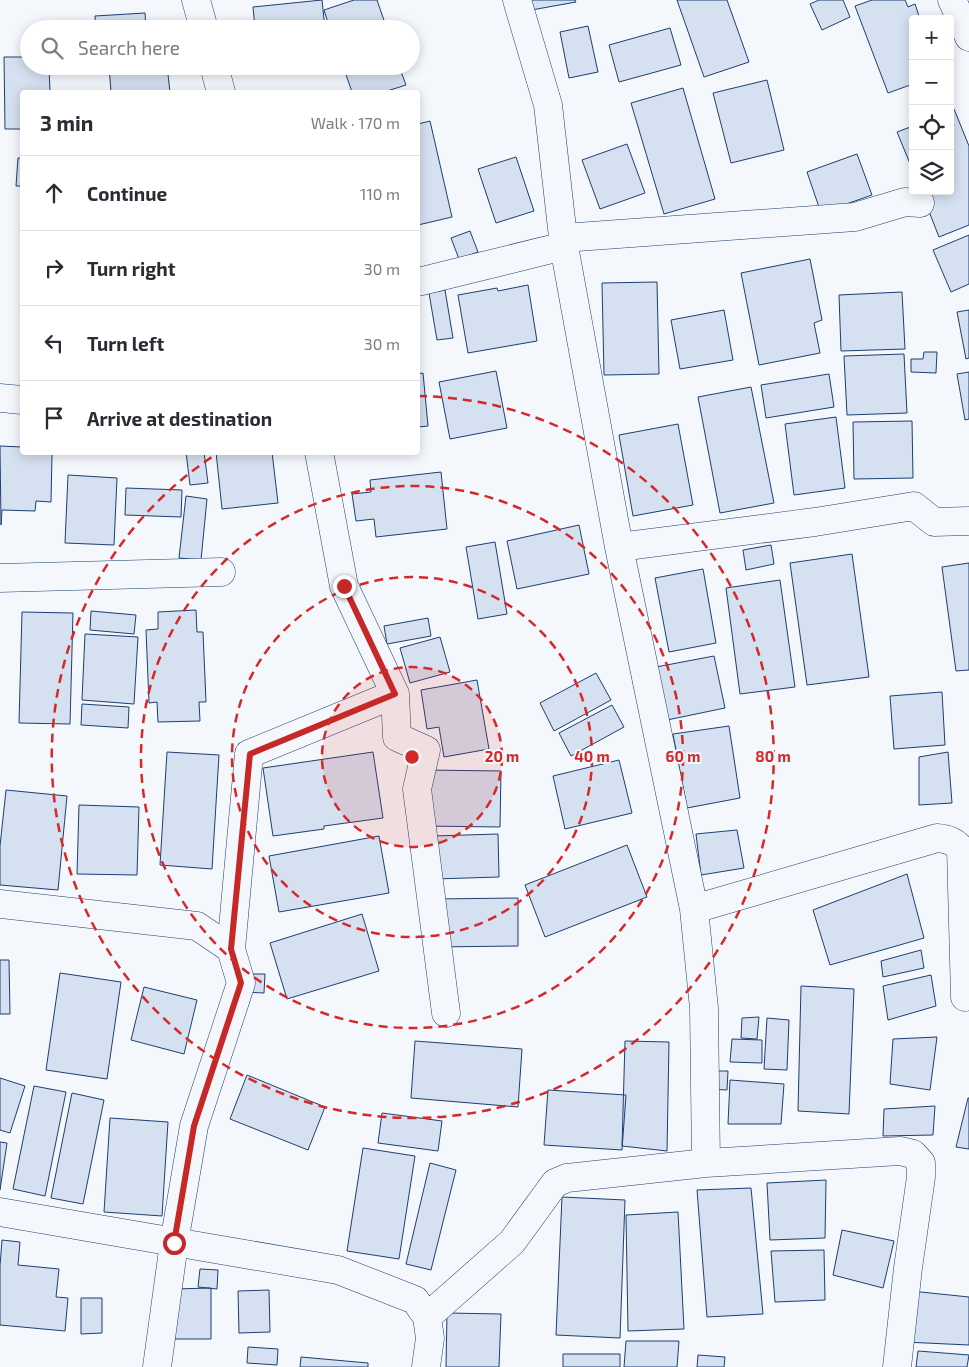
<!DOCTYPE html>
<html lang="en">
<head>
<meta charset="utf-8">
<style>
	:root { --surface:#fff; --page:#f7f7f7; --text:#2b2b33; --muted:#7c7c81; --line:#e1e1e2 }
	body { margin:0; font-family:"Exo 2",sans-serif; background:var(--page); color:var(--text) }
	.controls { position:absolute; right:15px; top:15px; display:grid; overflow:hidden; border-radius:5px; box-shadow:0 2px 12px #0003 }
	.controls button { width:45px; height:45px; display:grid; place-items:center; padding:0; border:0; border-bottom:1px solid var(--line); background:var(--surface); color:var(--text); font:25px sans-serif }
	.stop { position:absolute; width:15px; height:15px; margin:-11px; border:4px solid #c62828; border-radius:50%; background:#fff }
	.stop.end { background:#c62828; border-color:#fff; box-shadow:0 1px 5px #0008 }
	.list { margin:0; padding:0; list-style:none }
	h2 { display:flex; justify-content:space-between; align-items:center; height:65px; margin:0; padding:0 20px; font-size:21px }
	h2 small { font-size:16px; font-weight:400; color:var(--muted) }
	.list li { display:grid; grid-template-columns:32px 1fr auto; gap:15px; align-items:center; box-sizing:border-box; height:75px; padding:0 20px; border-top:1px solid var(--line) }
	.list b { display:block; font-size:19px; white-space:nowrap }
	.list em { font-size:16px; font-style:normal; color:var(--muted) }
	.icon { flex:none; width:28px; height:28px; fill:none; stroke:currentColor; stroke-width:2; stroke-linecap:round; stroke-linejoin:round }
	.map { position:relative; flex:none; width:969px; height:1367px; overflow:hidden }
	.search { position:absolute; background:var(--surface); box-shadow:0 2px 12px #0003; left:20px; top:20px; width:400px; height:55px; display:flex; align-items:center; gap:12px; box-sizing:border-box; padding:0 18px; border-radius:28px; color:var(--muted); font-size:19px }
	.panel { position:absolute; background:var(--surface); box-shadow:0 2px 12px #0003; left:20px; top:90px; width:400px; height:365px; border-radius:5px }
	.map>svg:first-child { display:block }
</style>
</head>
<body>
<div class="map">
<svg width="969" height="1367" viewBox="0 0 969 1367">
	<rect width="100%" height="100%" fill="#f4f7fb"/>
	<!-- building -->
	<path fill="#d5e0f0" stroke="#1d3f73" d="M322,0l3,29h-70l-2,-22z
		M354,0h23l10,29h-57l-6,-19z
		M524,0h51l1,2 -50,9z
		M677,0h50l22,62 -45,15z
		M819,0h24l7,17 -28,13 -12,-26z
		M872,0h33l3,7 7,-3 5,15h-7v65l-25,9 -33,-87z
		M145,13l1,15 -50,1 -1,-13z
		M588,26l10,46 -29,6 -9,-46z
		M670,28l11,37 -62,17 -10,-37z
		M4,57h25v9h20l1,26h-28v37h-17z
		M109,66h58l3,26h-59z
		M343,66h56l7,19 -22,7h-32z
		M767,80l17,70 -53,13 -18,-70z
		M683,88l32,111 -51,15 -33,-111z
		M954,109l15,37v79l-30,12 -18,-46h29v-80z
		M430,121l22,96 -34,8v-101z
		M913,126v45l-16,-39z
		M627,144l18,49 -45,16 -18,-49z
		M857,154l15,41 -51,18 -14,-41z
		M516,157l18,54 -38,12 -18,-54z
		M18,158h4v28h-6z
		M470,231l8,21 -19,7 -8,-21z
		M969,235v49l-18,8 -18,-42z
		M810,259l12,61 -8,3 6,30 -61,12 -18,-92z
		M657,282l2,92 -55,1 -2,-92z
		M528,285l9,56 -69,12 -10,-58 39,-7 1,3z
		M445,290l8,48 -16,2 -8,-47z
		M902,292l3,57 -64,2 -2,-56z
		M724,310l9,50 -53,9 -9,-49z
		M969,310v48l-3,1 -9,-47z
		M924,352h13l-1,21 -25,-1v-13h12z
		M904,354l3,59 -60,2 -3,-59z
		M496,371l11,57 -57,11 -11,-57z
		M969,372v47l-4,1 -8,-46z
		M423,373l5,53 -10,1v-53z
		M829,374l5,33 -68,11 -5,-33z
		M751,387l23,116 -54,10 -22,-116z
		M836,417l9,71 -51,7 -9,-71z
		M912,421l1,57 -59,1 -1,-57z
		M678,424l15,81 -60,11 -14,-81z
		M0,446l22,1v5l30,2 -1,48 -15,-1 -1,10 -33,-1 -1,15z
		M186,452h18l4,31 -18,2z
		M216,452h56l6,51 -56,6z
		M441,472l6,57 -71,8 -2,-18 -18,2 -4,-27 19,-2 -1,-12z
		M68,475l49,3 -3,67 -49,-2z
		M126,488l56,2 -1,27 -56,-2z
		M186,496l21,3 -6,61 -22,-2z
		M579,525l10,49 -72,15 -10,-48z
		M495,542l12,72 -29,5 -12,-72z
		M771,545l3,19 -28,6 -3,-20z
		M852,554l17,123 -62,8 -17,-122z
		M969,563v107l-13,1 -14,-104z
		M703,569l13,74 -47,9 -14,-74z
		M780,580l15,107 -55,7 -14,-106z
		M196,610l1,22h6l3,70h-7l1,19 -42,1 -1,-20 -8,1 -3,-73 12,-1v-17z
		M91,611l45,4 -2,19 -44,-4z
		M22,612l51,1 -3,111 -51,-1z
		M428,618l3,18 -44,8 -3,-18z
		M85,634l53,3 -4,67 -52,-4z
		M440,637l10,35 -40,11 -10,-35z
		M714,656l11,52 -58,12 -11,-53z
		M596,673l15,27 -57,31 -14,-28z
		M477,680l12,69 -45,8 -5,-30 -12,2 -6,-39z
		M942,692l3,53 -51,4 -4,-53z
		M82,704l47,3 -1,21 -47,-3z
		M612,705l12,22 -53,29 -12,-23z
		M729,726l11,72 -53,10 -14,-74z
		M167,752l52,3 -7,114 -52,-4z
		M373,752l10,66 -59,8v3l-51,7 -10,-68z
		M948,752l4,51 -33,2v-48z
		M619,760l13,53 -67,16 -12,-53z
		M426,770l75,1 -1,56 -75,-1z
		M6,790l61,6 -9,94 -58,-5v-39z
		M79,805l60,2 -2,68 -60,-1z
		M737,830l7,38 -43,7 -5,-41z
		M498,834l1,43 -65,2 -1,-43z
		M379,836l10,57 -110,19 -10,-56z
		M627,845l20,52 -102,40 -20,-52z
		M907,874l17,64 -94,27 -17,-55z
		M518,898v48l-84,1 -1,-48z
		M362,914l17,57 -92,28 -17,-56z
		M921,950l3,18 -41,9 -2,-16z
		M0,960h9l1,54h-10z
		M60,973l61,9 -14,97 -61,-9z
		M243,974h22l-1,19 -21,-1z
		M931,975l5,31 -48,14 -5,-34z
		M801,986l53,3 -5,125 -51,-3z
		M144,987l53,13 -13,54 -53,-14z
		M759,1017l-2,22 -16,-1 1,-20z
		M767,1018l22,2 -2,50 -23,-1z
		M937,1037l-7,53 -40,-6 3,-45z
		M732,1039l30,1v23l-32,-1z
		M415,1041l107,8 -4,58 -107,-9z
		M625,1041l44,1 -2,109 -45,-5z
		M709,1071h19l-1,19 -19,-1z
		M247,1075l78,32 -17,43 -78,-31z
		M0,1078l25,8 -15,47 -10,-3z
		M730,1080l54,4 -3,40h-53z
		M34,1086l32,6 -21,104 -32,-7z
		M548,1090l78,5 -4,55 -78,-5z
		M72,1093l32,7 -21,104 -32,-6z
		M968,1098h1v51l-13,-2z
		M935,1106l-2,29 -50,1 1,-27z
		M382,1113l60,8 -4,30 -60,-8z
		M110,1118l58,4 -6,94 -58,-4z
		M0,1142l7,1 -7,47z
		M363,1148l52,8 -16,103 -52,-8z
		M430,1163l26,7 -25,100 -25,-6z
		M826,1180l-1,58 -55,2 -3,-57z
		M751,1188l12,126 -56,3 -10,-127z
		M562,1197l63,3 -5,138 -64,-3z
		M678,1212l6,117 -56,2 -2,-116z
		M842,1230l52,11 -11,47 -50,-13z
		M2,1240l18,2 -2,23 41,4 -3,28 12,1 -3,33 -65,-6v-59z
		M824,1250l1,50 -50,2 -4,-51z
		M200,1269l18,1 -1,19 -19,-2z
		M211,1288v51h-38v-50z
		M269,1290l1,42 -31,1 -1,-42z
		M911,1291l58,6v48l-65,-3z
		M81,1298h21v35l-21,1z
		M447,1313l54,1 -2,53h-53z
		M626,1341h53l-2,26h-53z
		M248,1347l30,2 -1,16 -30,-2z
		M918,1351l51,4 -2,12h-51z
		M563,1354h57v13h-57z
		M698,1355l27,2 -1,10h-27z
		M301,1357l67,6v4h-68z"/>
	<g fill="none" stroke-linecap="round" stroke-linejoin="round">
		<!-- minor casing -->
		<g stroke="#1d3f73" stroke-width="29">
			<path id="minor" d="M196,0l8,29
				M517,0l31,105 16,141 55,301 75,362 10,99 2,155 194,-12 13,3 8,9v14l-13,91 -11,99
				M952,0l17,37
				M214,66l7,26
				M563,238l292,-21 50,-15 15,1
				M418,282l146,-36
				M0,398l22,2
				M319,452l25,134 51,108 2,43 29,13 -9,39 29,224
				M619,547l196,-25 99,-16 20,16 35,-1
				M0,578l221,-6
				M0,904l197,22 34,23 10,34 -47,143 -20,117 -17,124
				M694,909l243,-71c11,1 17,3 24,11l4,148
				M231,949l18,-195 146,-60
				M0,1212l338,58 77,30 12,17 3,21 -4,29
				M427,1317l85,-75 43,-59 12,-5 139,-15"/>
		</g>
		<!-- minor -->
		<use href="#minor" stroke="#f4f7fb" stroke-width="28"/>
	</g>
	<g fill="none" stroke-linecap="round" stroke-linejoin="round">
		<!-- route -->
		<path stroke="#c62828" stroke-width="6" d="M174,1243l20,-117 47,-143 -10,-34 19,-195 145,-60 -51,-108"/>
	</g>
	<!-- distance rings -->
	<circle cx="412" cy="757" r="90" fill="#d62828" fill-opacity=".12"/>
	<g fill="none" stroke="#d62828" stroke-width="2.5" stroke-dasharray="9 6">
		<circle cx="412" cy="757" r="90"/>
		<circle cx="412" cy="757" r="180"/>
		<circle cx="412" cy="757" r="271"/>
		<path d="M418 396A361 361 0 1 1 218 453"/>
	</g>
	<circle cx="412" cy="757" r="8" fill="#d62828" stroke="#f4f7fb" stroke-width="2.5"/>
	<g font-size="15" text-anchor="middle" font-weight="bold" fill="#d62828" stroke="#f4f7fb" stroke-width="4" stroke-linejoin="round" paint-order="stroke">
		<text x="502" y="762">20 m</text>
		<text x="592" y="762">40 m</text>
		<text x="683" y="762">60 m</text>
		<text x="773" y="762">80 m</text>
	</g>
</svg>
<div class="controls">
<button>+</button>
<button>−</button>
<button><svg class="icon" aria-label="locate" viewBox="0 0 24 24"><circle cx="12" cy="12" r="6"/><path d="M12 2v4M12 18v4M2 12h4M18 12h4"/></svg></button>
<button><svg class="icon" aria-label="layers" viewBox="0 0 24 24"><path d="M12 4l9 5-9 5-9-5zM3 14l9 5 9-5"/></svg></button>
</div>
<div class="stop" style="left:174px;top:1243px"></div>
<div class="stop end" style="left:344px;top:586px"></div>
<div class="search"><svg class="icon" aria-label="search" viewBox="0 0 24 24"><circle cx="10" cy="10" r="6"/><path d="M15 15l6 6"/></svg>Search here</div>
<section class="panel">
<h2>3 min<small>Walk · 170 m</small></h2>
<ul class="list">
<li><svg class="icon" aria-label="ahead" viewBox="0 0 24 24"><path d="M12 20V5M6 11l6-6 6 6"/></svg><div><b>Continue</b></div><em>110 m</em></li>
<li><svg class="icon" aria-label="right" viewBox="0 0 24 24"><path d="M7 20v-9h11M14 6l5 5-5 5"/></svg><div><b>Turn right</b></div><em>30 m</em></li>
<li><svg class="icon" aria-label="left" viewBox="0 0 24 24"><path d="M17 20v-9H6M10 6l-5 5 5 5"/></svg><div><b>Turn left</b></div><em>30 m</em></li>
<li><svg class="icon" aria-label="arrive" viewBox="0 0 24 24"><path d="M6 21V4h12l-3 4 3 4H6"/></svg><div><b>Arrive at destination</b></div></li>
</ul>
</section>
</div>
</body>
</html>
